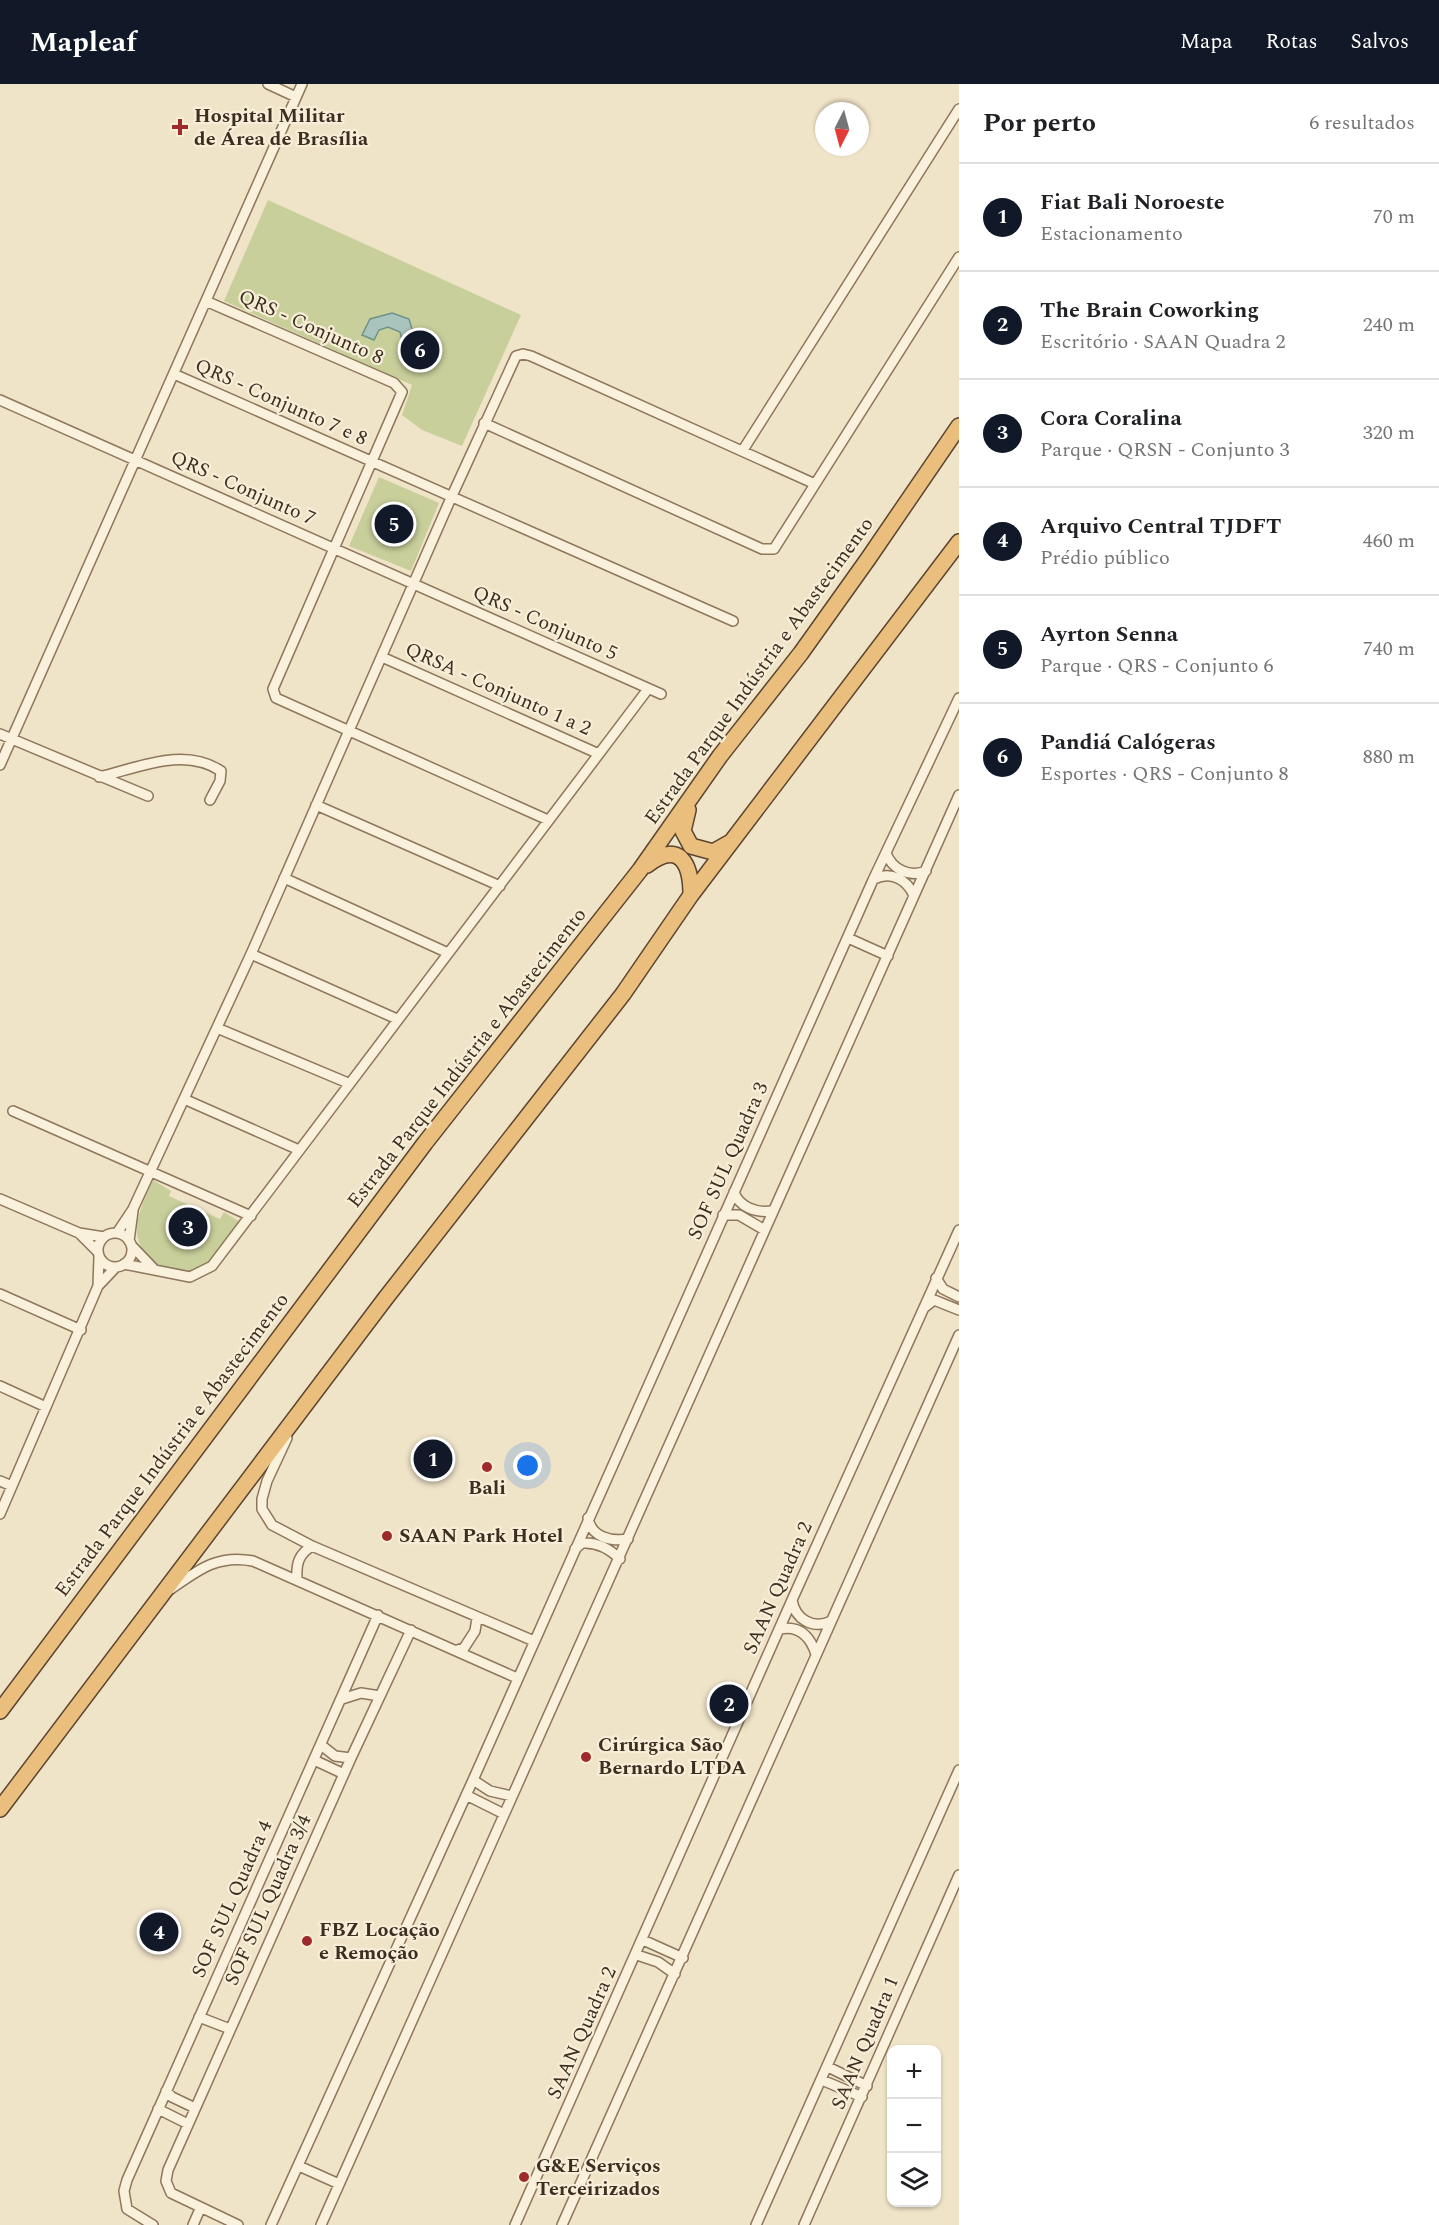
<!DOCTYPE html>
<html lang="pt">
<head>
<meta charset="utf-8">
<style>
	:root { --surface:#fff; --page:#f6f6f6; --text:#202124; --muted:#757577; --line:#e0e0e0; --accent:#111827 }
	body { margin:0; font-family:Spectral,serif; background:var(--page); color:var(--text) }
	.controls { position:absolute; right:18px; bottom:18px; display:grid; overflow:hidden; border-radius:12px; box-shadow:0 2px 4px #0004 }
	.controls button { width:54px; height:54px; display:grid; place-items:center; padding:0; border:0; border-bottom:2px solid var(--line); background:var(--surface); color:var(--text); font:30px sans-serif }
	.compass { position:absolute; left:815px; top:18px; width:54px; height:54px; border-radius:50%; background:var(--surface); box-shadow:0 2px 4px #0004; rotate:186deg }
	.you { position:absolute; left:528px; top:1382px; width:21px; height:21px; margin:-15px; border:4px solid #fff; border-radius:50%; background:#1a73e8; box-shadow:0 0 0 9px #1a73e833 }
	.badge { display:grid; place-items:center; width:39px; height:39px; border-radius:50%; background:var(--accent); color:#fff; font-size:20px; font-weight:700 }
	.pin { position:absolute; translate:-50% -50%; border:3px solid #fff; box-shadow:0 2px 6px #0006 }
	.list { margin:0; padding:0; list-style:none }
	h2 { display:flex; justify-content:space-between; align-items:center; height:78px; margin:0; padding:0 24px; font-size:26px }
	h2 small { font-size:20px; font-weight:400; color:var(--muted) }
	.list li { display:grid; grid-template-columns:39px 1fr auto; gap:18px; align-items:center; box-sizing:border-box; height:108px; padding:0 24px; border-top:2px solid var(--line) }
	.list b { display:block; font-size:22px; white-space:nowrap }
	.list p { margin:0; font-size:20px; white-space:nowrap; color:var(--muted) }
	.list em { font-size:20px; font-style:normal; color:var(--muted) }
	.icon { flex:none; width:33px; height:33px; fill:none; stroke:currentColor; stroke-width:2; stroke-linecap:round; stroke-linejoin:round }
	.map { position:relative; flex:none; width:959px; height:2141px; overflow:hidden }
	header { display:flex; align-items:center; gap:36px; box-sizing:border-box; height:84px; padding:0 30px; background:var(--accent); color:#fff }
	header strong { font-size:28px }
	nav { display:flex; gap:33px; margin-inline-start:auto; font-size:21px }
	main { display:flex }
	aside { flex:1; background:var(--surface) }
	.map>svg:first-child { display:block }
</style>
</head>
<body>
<header>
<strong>Mapleaf</strong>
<nav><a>Mapa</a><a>Rotas</a><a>Salvos</a></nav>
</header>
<main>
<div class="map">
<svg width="959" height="2141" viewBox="0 0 959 2141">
	<rect width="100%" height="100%" fill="#f0e4c8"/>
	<!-- green -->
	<path fill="#c9cf9b" d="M268,116l253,115 -59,131 -40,-16 -20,-15 10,-30 -188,-84z
		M379,393l60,26 -28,68 -62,-25z
		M153,1096l18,11 -2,5 51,23 4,-7 16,10c-3,8 -10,16 -15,23 -8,11 -17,22 -30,27 -22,7 -49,-9 -56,-30 -7,-20 6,-44 14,-62z"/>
	<!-- water -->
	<path fill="#a9c4bc" stroke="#6f938a" stroke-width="1.5" d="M392,229l17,6 8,26 -5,12 -11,-4 2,-9 -3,-12 -12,-5 -9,3 -5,10 -12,-5 8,-16z"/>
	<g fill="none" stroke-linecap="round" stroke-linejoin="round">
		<!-- minor casing -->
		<g stroke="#8d765c" stroke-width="12">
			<path id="minor" d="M268,0l28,13
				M208,218l186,81 8,9 -129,297 3,9 272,122
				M174,290l559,247
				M0,316l661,294
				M484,339l278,126h12l185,-292
				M743,366l216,-341
				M382,573l217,97
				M0,650l148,62
				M0,681l302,-681
				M99,693c39,-9 85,-31 122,-6l-1,10 -10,19
				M316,721l184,81
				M886,769c6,16 23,25 40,18
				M284,794l164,75
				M874,795c17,-8 33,0 40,17
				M848,854l40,18
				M251,870l146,65
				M217,944l131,55
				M184,1015l115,51
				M13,1027l238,105
				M734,1108c5,15 22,21 37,19
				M0,1115l79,34 25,4
				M723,1131h16l24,14
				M79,1149l19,19
				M117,1149l16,-24 118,-255 200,-456 65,-142 7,-2 8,2 284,128
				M98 1166a17 17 0 1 1 34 0a17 17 0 1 1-34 0Z
				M129,1157l4,-30
				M132,1162l21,22
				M99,1173l-1,29 18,-19
				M124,1180l66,13 22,-11 436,-577
				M936,1194l7,11 16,8
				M0,1210l81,36
				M925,1223l9,-7 25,10
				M0,1302l46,21
				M287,1354l-20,43 -5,18v10l10,16 40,21 222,95
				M0,1397l12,5
				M0,1430l98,-228
				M588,1434c3,19 23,24 40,21
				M575,1465l7,-6c15,-1 27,5 38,16
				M297,1495c-1,-16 2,-25 15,-33
				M171,1505c27,-19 47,-35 82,-28l264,117
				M792,1516c3,19 21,30 39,21
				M780,1545c19,-4 30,7 36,25
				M457,1566l7,-2 11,-17 2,-13
				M342,1615l19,-6 19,3
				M321,1661l14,11 16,2
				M314,1676l30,14
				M473,1696l17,11 22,5
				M466,1711l38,19
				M643,1856l40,18
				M637,1871l21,7 17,12
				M199,1933l31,12
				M828,1983l39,19
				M822,1996l40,17
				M166,2007l6,6 23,11
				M158,2025l30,15
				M299,2082l40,18
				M153,2141l-26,-16 -3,-18 3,-11 251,-565
				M193,2141l7,-16
				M238,2141l-67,-32 -5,-12 2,-11 183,-412 60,-128
				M271,2141l202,-445 400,-900 86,-182
				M321,2141l638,-1430
				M515,2141l277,-625 167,-370
				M562,2141l397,-890
				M756,2141l203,-455
				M804,2141l155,-350"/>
		</g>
		<!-- trunk casing -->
		<g stroke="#5b4430" stroke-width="18">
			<path id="trunk" d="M688,726l-5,21 8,15 22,6 16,-9
				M647,781c33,-25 44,-1 44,30
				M0,1627l425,-568 215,-273 80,-114 81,-103 67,-94 91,-133
				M0,1725l385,-510 238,-305 68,-99 268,-353"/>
		</g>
		<!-- minor -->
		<use href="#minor" stroke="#faf1dc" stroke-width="9"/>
		<!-- trunk -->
		<use href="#trunk" stroke="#eabe7c" stroke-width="15"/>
	</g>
	<!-- markers -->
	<g fill="#9e2a2b" stroke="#f7eed8" stroke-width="2">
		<path d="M177 34h6v6h6v6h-6v6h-6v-6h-6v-6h6z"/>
		<circle cx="487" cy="1383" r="6"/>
		<circle cx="387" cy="1452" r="6"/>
		<circle cx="586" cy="1673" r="6"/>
		<circle cx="307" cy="1857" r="6"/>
		<circle cx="524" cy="2093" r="6"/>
	</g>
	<g text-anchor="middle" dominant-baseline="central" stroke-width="4.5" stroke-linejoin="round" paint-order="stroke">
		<!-- poi labels -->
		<g font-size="20" font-weight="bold" fill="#3d2e20" stroke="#f7eed8" text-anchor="start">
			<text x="194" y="32">Hospital Militar<tspan x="194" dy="23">de Área de Brasília</tspan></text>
			<text x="487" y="1404" text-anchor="middle">Bali</text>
			<text x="399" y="1452">SAAN Park Hotel</text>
			<text x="598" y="1661">Cirúrgica São<tspan x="598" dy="23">Bernardo LTDA</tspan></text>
			<text x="319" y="1846">FBZ Locação<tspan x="319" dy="23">e Remoção</tspan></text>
			<text x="536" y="2082">G&amp;E Serviços<tspan x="536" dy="23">Terceirizados</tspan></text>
		</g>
		<!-- street labels -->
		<g font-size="20" fill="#3d2e20" stroke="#f7eed8">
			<text transform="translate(311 243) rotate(24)">QRS - Conjunto 8</text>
			<text transform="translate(281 318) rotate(24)">QRS - Conjunto 7 e 8</text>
			<text transform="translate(243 404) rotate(24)">QRS - Conjunto 7</text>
			<text transform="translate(545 539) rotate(24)">QRS - Conjunto 5</text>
			<text transform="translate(759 587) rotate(-54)">Estrada Parque Indústria e Abastecimento</text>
			<text transform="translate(498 605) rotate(24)">QRSA - Conjunto 1 a 2</text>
			<text transform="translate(467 974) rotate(-52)">Estrada Parque Indústria e Abastecimento</text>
			<text transform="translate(728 1077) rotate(-66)">SOF SUL Quadra 3</text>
			<text transform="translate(172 1361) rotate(-53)">Estrada Parque Indústria e Abastecimento</text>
			<text transform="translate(778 1504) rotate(-66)">SAAN Quadra 2</text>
			<text transform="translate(232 1815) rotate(-66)">SOF SUL Quadra 4</text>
			<text transform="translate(268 1816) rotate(-66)">SOF SUL Quadra 3/4</text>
			<text transform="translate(582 1949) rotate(-66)">SAAN Quadra 2</text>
			<text transform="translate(865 1959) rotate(-67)">SAAN Quadra 1</text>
		</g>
	</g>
</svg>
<div class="controls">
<button>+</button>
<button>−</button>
<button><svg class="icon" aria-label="layers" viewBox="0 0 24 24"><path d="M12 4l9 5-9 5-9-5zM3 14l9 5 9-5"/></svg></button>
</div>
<svg class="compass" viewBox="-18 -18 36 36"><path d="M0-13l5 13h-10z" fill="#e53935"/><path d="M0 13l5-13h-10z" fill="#757577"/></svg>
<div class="you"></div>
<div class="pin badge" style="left:433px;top:1375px">1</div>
<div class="pin badge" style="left:729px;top:1620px">2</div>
<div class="pin badge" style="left:188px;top:1143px">3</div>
<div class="pin badge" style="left:159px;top:1848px">4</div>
<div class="pin badge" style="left:394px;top:440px">5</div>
<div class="pin badge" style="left:420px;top:266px">6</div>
</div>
<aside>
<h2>Por perto<small>6 resultados</small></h2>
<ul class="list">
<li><span class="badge">1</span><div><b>Fiat Bali Noroeste</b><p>Estacionamento</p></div><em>70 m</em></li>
<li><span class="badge">2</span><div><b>The Brain Coworking</b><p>Escritório · SAAN Quadra 2</p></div><em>240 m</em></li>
<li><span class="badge">3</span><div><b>Cora Coralina</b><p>Parque · QRSN - Conjunto 3</p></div><em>320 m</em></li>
<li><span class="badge">4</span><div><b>Arquivo Central TJDFT</b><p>Prédio público</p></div><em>460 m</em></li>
<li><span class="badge">5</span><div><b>Ayrton Senna</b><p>Parque · QRS - Conjunto 6</p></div><em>740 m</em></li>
<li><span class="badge">6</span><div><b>Pandiá Calógeras</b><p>Esportes · QRS - Conjunto 8</p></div><em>880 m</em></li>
</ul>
</aside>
</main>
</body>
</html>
